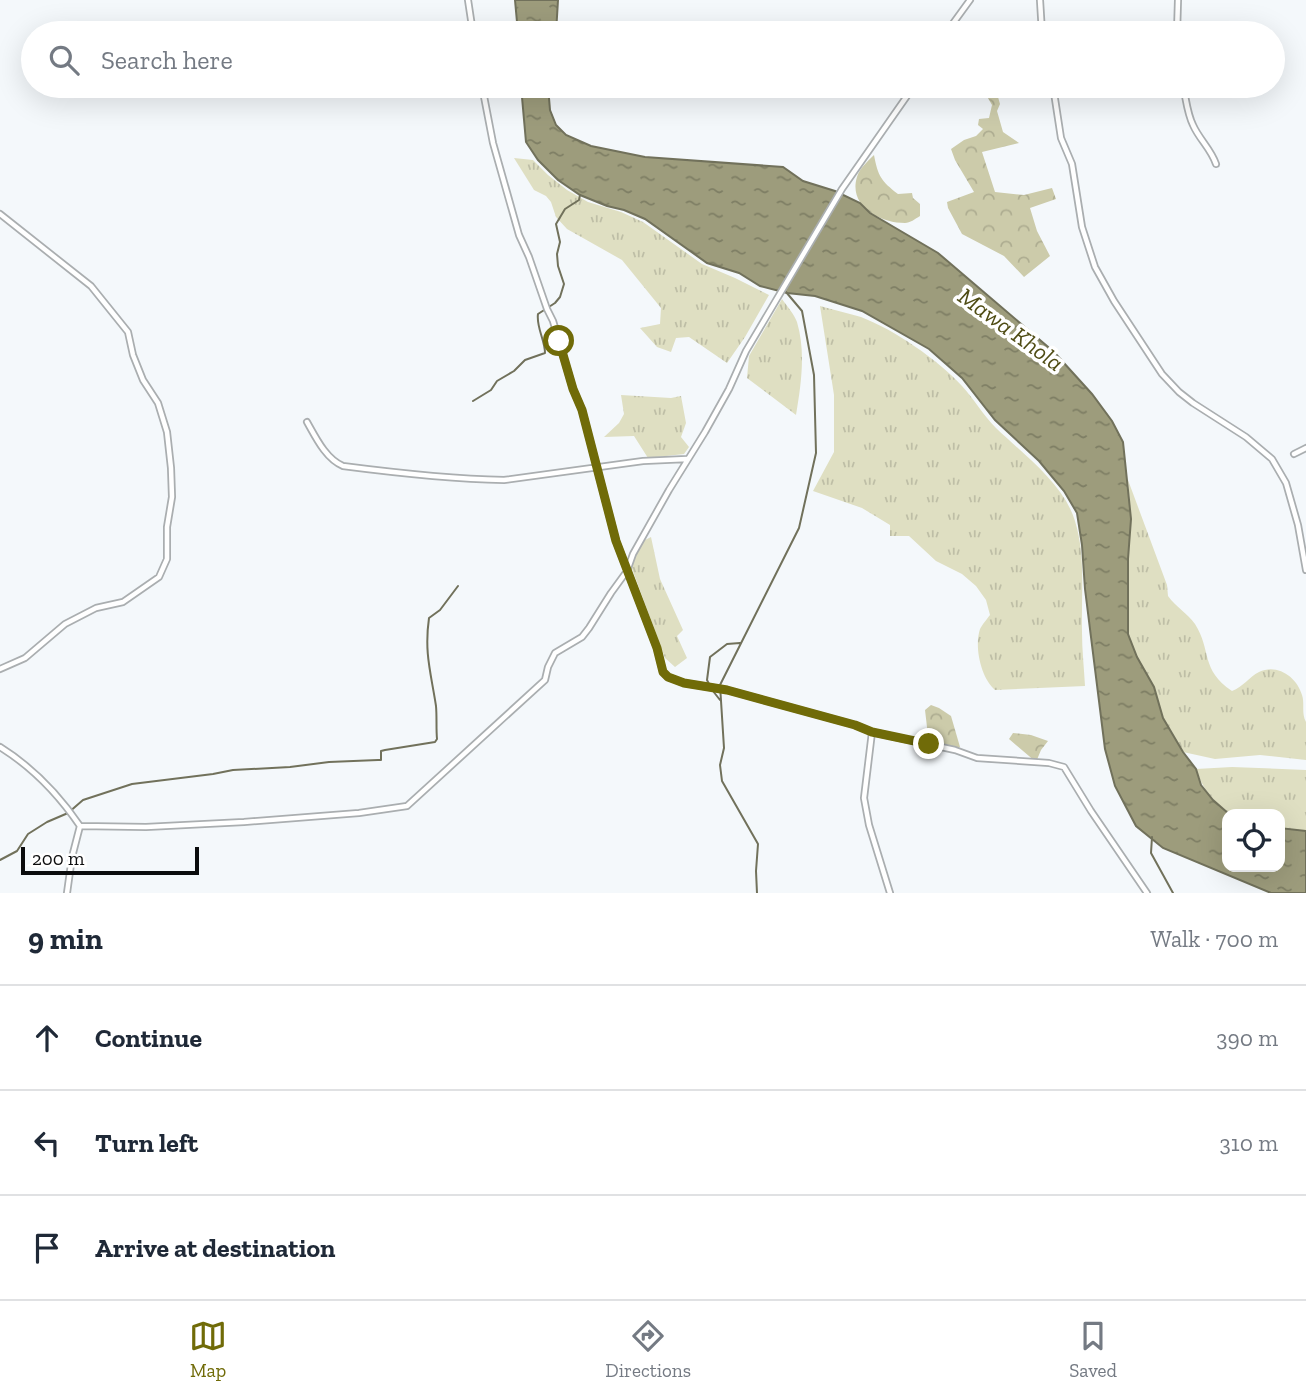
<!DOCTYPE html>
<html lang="en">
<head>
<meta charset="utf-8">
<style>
	:root { --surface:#fff; --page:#f6f6f7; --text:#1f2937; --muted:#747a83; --line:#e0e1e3; --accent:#706b08 }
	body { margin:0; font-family:"Zilla Slab",serif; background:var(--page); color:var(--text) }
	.controls { position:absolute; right:21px; bottom:21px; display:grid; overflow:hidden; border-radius:14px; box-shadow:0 7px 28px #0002 }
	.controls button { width:63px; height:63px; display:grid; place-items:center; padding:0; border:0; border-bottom:2px solid var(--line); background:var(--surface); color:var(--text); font:35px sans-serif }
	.scale { position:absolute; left:21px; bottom:18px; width:178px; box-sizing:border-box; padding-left:7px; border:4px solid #0b0c0d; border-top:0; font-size:19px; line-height:24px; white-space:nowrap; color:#0b0c0d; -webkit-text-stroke:5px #fff; paint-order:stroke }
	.stop { position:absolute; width:21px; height:21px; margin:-16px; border:5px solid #706b08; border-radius:50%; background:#fff }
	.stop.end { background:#706b08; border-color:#fff; box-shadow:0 2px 7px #0008 }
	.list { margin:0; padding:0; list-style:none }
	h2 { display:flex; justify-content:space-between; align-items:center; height:91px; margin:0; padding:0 28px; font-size:30px }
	h2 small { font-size:23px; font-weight:400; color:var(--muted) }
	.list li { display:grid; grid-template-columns:46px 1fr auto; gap:21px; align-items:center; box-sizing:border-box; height:105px; padding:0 28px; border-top:2px solid var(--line) }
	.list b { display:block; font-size:26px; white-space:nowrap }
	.list em { font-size:23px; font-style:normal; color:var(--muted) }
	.icon { flex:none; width:38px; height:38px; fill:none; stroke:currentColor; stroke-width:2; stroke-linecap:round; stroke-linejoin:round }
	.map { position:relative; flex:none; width:1306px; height:893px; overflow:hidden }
	.search { position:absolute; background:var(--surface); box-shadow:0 7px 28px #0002; left:21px; right:21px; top:21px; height:77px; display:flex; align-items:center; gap:18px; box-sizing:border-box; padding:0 24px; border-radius:38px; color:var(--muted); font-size:26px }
	.sheet { height:406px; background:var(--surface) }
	nav { display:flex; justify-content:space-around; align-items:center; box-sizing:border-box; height:98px; border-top:2px solid var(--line); background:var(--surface); font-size:19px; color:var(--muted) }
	nav a { display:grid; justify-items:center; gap:4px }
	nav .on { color:var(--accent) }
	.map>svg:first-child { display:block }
</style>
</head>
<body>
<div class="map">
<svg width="1306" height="893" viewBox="0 0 1306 893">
	<defs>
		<pattern id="grass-tufts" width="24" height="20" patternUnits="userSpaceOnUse" patternTransform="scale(1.75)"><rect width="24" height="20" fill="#dfdfc2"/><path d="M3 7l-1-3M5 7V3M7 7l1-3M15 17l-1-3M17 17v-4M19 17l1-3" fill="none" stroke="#bebea6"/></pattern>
		<pattern id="forest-crowns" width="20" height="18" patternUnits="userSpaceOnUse" patternTransform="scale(1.75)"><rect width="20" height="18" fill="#cccbaa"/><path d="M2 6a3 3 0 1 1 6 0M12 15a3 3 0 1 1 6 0" fill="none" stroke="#aead91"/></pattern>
		<pattern id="water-ripples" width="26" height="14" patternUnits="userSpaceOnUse" patternTransform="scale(1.75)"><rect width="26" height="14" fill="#9d9c7c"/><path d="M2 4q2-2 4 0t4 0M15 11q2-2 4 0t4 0" fill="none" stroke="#7e7e64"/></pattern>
	</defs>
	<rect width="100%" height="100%" fill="#f4f8fb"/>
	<!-- grass -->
	<path fill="url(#grass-tufts)" d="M514,158l19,2 15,15 19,15 21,12 33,10 22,10 59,42 33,14 34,17 -24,42 -18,26 -38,-26 -13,1 -5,14 -14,-5 -17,-19 20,-4 1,-16 -39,-48 -55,-31 -11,-12 -5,-15 -5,-6 -12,-6z
		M782,299c5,7 12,15 15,23 9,30 4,63 -1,93l-49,-37 2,-22z
		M820,306c13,4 28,7 41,11 34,13 77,43 101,69 12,13 21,29 34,42 27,26 68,56 79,93 11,35 6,75 7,111 0,18 2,36 3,54l-90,4c-14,-12 -21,-43 -15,-61 2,-4 7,-10 10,-14l-4,-15 -10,-14 -14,-12 -26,-13 -27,-25h-19v-11l-28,-17 -49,-17 21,-39v-57z
		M621,395l50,3 10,-2 5,27 -5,14 8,10 -5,7 -36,4 -14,-22 -30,1 15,-14 5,-9z
		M1128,480l39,105 1,11c8,11 19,17 27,28 17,27 5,45 37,67 11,-4 17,-14 27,-19 18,-9 38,5 43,23 3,9 -1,18 4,27v38l-46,-5 -45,4 -32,-7 -20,-34 -9,-31 -17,-30 -9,-23v-75l3,-40z
		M651,537l9,42 23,51 -6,6 10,22 -12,9 -10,-9 -34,-92 12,-25z
		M1232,767l74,3v61l-26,-3v-14h-51c-17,-15 -26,-24 -33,-45z"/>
	<!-- forest -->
	<path fill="url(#forest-crowns)" d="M981,86h16l3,7 -2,4 2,7 -3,7 6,21 16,11 -37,9 13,40 29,3 28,-7 4,11 -26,9 7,23 13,25 -26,21 -20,-21 -42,-22 -14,-26 -1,-6 27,-10 -19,-32 -4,-11 13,-9 12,-4 7,-7 -5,-4 1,-6 10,-1 3,-13z
		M874,155c4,21 7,26 24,39l14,-1 1,5 7,6v12c-5,3 -10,7 -15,7 -25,0 -57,-17 -48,-46 2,-8 11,-16 17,-22z
		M931,705l8,3 12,8 9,31 -5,3 -26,-6 -4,-34z
		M1013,733l18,2 17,6 -7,9 -5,12 -27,-23z"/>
	<!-- water -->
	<path fill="url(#water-ripples)" stroke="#71715b" stroke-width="2" d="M515,0h43l-2,33h-38z
		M521,86h27l2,24 6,15 10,10 25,11 54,11 138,10 20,14 32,10 25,12 10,10 68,40 116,99 38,42 20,27 11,21 8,77 -3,40v75l9,23 17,30 9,31 20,34 13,17 5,16 12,15 16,14h-2v53h53v-39l26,3v62h-35l-108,-45 -27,-22 -21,-40 -10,-37 -20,-160 -3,-44 -5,-32 -13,-22 -25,-30 -44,-41 -33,-42 -33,-29 -67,-38 -47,-15 -28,-3 -27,-7 -21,-13 -32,-10 -62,-44 -21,-9 -17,-4 -27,-11 -22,-15 -20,-20 -12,-18z"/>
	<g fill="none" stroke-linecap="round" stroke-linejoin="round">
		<!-- stream -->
		<path stroke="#71715b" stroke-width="2" d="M473,401l18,-11 6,-9 17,-10 11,-11 20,-7c0,-13 -9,-26 -7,-39l17,-11 5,-6 4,-13 -6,-18 -1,-12 3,-12 -4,-18 9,-15 14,-9 1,-5
			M710,686l-3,-6 3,-23 17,-13 13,-1
			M713,691l7,9
			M1152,837l-1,16 22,40
			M0,860l17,-9 11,-17 19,-12 21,-9 15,-13 49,-16 81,-10 20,-4 57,-3 39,-5 49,-2h3v-9l4,-1 50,-8 2,-3c-1,-11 0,-22 -1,-33 -5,-33 -12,-53 -7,-88l11,-8 18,-24
			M757,893l-1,-22 2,-27 -36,-63 -2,-16 4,-17 -4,-63 79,-157 17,-75 -2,-78 -12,-64 -16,-19"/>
		<!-- street casing -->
		<g stroke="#aaaeb0" stroke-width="8">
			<path id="street" d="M468,0l5,33
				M1040,0l2,33
				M946,33l24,-33
				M1177,33l1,-33
				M482,86l11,57 26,92 10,22 18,52 6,12 20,68 9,21 34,131 41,107 6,24 5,5 16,6 43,7 128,35 17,7 83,18 22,8 72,5 15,4 27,44 56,82
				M1053,86l8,52 11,26 10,63 13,40 19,34 48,73 17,18 14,11 53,34 26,22 14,24 12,42 8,45
				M1183,86c3,12 4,27 10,39 6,14 18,24 23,39
				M0,214l91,72 37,46 5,23 10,25 15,23 9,29 4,36 1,29 -5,30v32l-8,18 -36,25 -27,6 -31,16 -40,34 -25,11
				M307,422c9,16 19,37 36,44 54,7 108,13 161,14l139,-19 44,-2
				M1294,454l12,-6
				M872,732l-8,66 5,27 21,68
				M0,747c32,20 59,48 80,79l-8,31 -5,36
				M80,826l66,1 98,-5 115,-9 48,-7 138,-126 3,-13 7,-14 27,-16 7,-9 22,-35 16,-22 6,-17 36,-64 36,-58 24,-43 17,-38 96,-162 72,-103"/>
		</g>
		<!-- street -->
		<use href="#street" stroke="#fff" stroke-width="4.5"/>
	</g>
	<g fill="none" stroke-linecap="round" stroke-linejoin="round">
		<!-- route -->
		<path stroke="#706b08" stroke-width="9" d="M559,341l14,48 9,21 34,131 41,107 6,24 5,5 16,6 43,7 128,35 17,7 57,12"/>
	</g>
	<g text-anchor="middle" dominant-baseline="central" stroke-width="7" stroke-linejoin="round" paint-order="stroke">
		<!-- water labels -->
		<g font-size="24" font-style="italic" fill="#4f4c14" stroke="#fff">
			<text transform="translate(1011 329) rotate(36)">Mawa Khola</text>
		</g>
	</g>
</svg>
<div class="controls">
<button><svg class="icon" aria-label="locate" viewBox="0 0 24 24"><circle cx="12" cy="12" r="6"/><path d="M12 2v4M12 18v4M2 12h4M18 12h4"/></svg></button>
</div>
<div class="scale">200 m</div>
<div class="stop" style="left:559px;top:341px"></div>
<div class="stop end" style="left:929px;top:744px"></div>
<div class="search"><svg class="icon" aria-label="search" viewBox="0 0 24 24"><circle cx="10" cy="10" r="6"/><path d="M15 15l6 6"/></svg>Search here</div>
</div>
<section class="sheet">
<h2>9 min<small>Walk · 700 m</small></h2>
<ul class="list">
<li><svg class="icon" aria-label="ahead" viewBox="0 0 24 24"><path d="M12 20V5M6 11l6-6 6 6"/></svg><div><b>Continue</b></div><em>390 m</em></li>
<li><svg class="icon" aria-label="left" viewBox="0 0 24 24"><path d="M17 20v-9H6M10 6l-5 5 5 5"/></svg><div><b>Turn left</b></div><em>310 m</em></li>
<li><svg class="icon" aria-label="arrive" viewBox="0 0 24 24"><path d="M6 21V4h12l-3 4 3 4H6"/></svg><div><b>Arrive at destination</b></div></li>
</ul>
</section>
<nav>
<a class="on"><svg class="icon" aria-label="map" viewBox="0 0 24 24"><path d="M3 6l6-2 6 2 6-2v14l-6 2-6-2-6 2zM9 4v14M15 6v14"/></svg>Map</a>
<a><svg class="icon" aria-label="directions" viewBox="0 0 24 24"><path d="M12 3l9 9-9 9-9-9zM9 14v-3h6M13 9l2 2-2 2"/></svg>Directions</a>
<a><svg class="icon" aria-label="saved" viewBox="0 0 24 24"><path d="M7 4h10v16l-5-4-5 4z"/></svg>Saved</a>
</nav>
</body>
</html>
